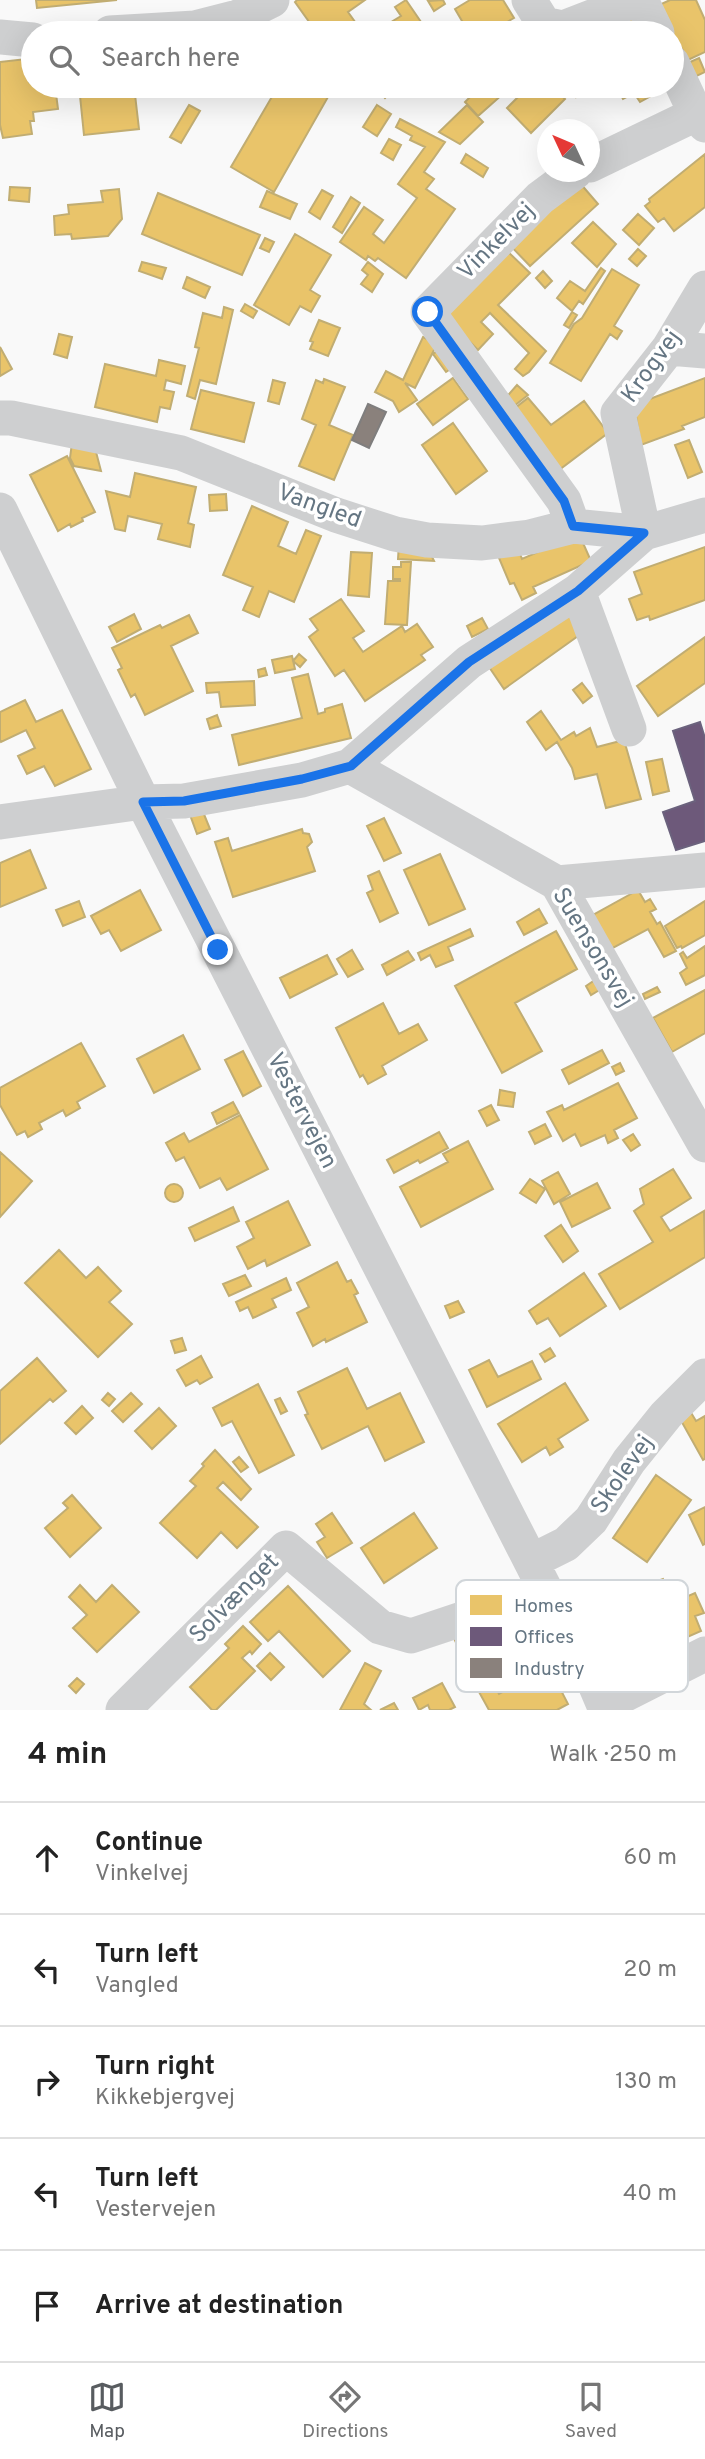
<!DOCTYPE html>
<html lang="en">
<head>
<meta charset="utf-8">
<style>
	:root { --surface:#fff; --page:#f2f2f2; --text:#222; --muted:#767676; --line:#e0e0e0; --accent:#585c60 }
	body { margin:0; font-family:Overpass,sans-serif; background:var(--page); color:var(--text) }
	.compass { position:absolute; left:537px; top:119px; width:63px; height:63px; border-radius:50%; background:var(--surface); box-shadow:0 7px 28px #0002; rotate:314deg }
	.stop { position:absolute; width:21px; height:21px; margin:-16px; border:5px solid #1a73e8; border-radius:50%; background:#fff }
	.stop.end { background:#1a73e8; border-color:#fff; box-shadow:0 2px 7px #0008 }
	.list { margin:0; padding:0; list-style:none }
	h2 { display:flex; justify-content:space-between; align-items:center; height:91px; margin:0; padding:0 28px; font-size:30px }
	h2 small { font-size:23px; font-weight:400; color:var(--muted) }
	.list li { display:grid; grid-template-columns:46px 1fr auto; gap:21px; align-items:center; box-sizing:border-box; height:112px; padding:0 28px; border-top:2px solid var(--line) }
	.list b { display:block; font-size:26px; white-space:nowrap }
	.list p { margin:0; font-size:23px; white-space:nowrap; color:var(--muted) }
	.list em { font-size:23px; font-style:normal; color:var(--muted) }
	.icon { flex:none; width:38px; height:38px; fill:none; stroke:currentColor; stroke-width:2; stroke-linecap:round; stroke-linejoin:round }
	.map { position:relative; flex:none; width:705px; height:1710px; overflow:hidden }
	.search { position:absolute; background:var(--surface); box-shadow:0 7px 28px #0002; left:21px; right:21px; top:21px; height:77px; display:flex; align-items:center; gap:18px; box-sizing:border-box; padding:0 24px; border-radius:38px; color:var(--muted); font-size:26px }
	.sheet { height:651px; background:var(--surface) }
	nav { display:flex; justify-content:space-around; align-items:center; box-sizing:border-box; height:98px; border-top:2px solid var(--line); background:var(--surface); font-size:19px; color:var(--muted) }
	nav a { display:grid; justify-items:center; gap:4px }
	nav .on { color:var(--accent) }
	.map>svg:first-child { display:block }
</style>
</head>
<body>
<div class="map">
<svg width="705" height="1710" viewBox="0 0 705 1710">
	<rect width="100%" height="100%" fill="#f9f9f9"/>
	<!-- homes -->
	<path fill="#e9c46a" stroke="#c1ad72" stroke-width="2" d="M36,0h81l-80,8z
		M297,0h68l-17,12 15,21h-39l-2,-3 -5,3 -22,-31z
		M406,0l15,22 -17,11h-24l-2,-3 23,-14 -6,-9z
		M443,0l2,4 -11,7 -6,-10z
		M470,0h33l11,18 -26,15h-19l-14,-24z
		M670,0h26l9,20v32l-17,8 -7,-13 -4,2 -20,-43z
		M635,11l13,22h-64z
		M699,58l6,14 -17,8 -7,-14z
		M26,59l3,23 4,-1v5h22l3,23 -25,3 1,9h-4l2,13 -29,4 -3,-13v-63z
		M79,86h55l5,43 -55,6z
		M264,86h44l20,11 -54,95 -43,-25 42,-72 -11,-6z
		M374,86h19l2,1 -10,11z
		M481,86h31l-34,30 -13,-14z
		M529,86h23l13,13 -34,34 -24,-25z
		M570,86h25l-19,11z
		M616,86h14l3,4 8,-4h14l3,6 -18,10 -6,-9 -11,6z
		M189,105l11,6 -19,32 -11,-6z
		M377,105l14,9 -14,22 -14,-9z
		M467,105l16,17 -23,22 -21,-12z
		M400,119l45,23 -21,30 10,7 -8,10 29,20 -49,69 -28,-20 -3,3 -7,-5 -2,4 -26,-18 24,-35 19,13 -10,14 11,9 33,-45 -19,-14 27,-37 -15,-7 2,-4 -16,-9z
		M389,139l12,6 -8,15 -12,-7z
		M466,154l22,14 -5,9 -22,-14z
		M705,154v53l-31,24 -10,-13 -6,4 -13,-16 5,-4 -1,-3z
		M573,175l25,29 -68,62 -25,-26z
		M10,187l20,1 -1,14 -20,-2z
		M119,189l3,30 -14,17 -36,3 -1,-5 -16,1 -1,-19 15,-2 -1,-9 35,-3 -2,-11z
		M322,190l11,6 -13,23 -11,-7z
		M267,191l30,13 -7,15 -30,-12z
		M158,193l102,42 -18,40 -100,-41z
		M351,197l9,6 -18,30 -9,-6z
		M638,214l16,14 -15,17 -16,-15z
		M593,222l23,22 -19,23 -25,-24z
		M295,234l36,21 -21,35 10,6 -9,16 -11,-6 -11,19 -35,-20z
		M265,238l9,4 -5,10 -9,-4z
		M502,246l28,27 -32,32 48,46 -17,21 -6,4 -8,-7 14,-16 -39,-40 -9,9 12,12 -15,16 -39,-39z
		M638,249l8,7 -9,10 -8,-7z
		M142,262l24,6 -4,11 -23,-8z
		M368,262l15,12 -11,18 -11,-8 7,-9 -6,-5z
		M601,268l4,3 -22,33 -4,-3 -7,10 -15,-13 13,-17 15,10z
		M612,269l27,16 -25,41 8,5 -5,8 -7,-5 -29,47 -31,-18 24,-39 8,-6z
		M543,271l9,10 -7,7 -9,-10z
		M187,277l23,10 -5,11 -22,-10z
		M245,304l12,7 -4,7 -12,-7z
		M224,307l9,3 -17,74 -16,-4 -5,19 -8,-3 12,-48 -4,-1 8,-34 19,5z
		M572,312l5,3 -8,13 -5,-3z
		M319,320l21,8 -12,28 -18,-7 3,-7 -3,-1z
		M59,334l13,3 -5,21 -13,-4z
		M423,337l14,7 -22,44 -10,-5 12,17 -18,12 -6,-11 -18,-9 11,-21 17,9z
		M0,347l12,22 -12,7z
		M442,348l13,18 -9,6 -13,-18z
		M159,360l26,6 -4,18 -15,-4 -2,10 10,2 -4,17 -10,-2 -3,15 -62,-15 10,-43 51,12z
		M453,378l15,21 -35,26 -16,-21z
		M705,378v39l-23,9 2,3 -43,16 -7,-40z
		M324,379l21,8 -16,38 24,10 -19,45 -35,-14 17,-41 -14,-6 14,-39 7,3z
		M273,380l12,3 -6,21 -11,-3z
		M517,385l11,10 -19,15 -7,-8z
		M201,390l53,13 -10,39 -53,-13z
		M528,398l23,27 33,-24 24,32 -53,40 -45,-61z
		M453,423l34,48 -31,23 -34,-49z
		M689,440l13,32 -14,6 -13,-33z
		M72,443l23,5 6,23 -27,-5 -4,-8z
		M67,456l28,56 -13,6 1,3 -12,6 -1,-3 -12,7 -28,-56z
		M135,473l61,14 -8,36 6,2 -4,22 -32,-8 4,-15 -34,-8 -3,15 -10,-2 -9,-38 24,6z
		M226,494l1,16 -17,1 -1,-16z
		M252,506l36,16 -10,24 18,8 10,-24 15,6 -27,66 -25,-11 -10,26 -16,-7 10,-23 -30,-12z
		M579,534l12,27 -58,26 3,6 -14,7 -8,-17 -4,1 -11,-26 19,-9 4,10z
		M399,543l27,1 8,17 -36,-2z
		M705,547v53l-55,20 -1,-4 -12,4 -8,-21 13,-5 -8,-22z
		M351,552l21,1 -3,44 -21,-2z
		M401,562h10l-4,63 -22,-1 3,-43h12v-2h-7v-12h8z
		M341,599l23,32 -11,7 10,14 39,-26 3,6 12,-8 16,23 -12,8 4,5 -60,41 -21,-31 -9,6 -26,-39 9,-7 -8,-11z
		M565,603l20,28 -81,58 -19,-28z
		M134,614l7,15 -24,13 -8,-15z
		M189,615l9,18 -27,13 22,45 -48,24 -10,-21 -4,3 -13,-27 4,-2 -10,-20 48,-23 2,3z
		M482,618l6,11 -16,8 -5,-11z
		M705,637v46l-47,33 -21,-30z
		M299,654l7,6 -6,7 -7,-6z
		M292,656l3,13 -20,4 -3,-13z
		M265,668l2,7 -8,2 -1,-7z
		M308,674l10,40 7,-2v-3l17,-5 9,34 -112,27 -7,-30 70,-17 -10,-40z
		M254,681l1,24 -34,2 -2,-15 -12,1 -1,-10z
		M582,683l10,13 -9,7 -10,-13z
		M25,700l11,22 26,-12 29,59 -36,17 -11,-20 -17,8 -9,-18 17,-8 -9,-18 -25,12 -1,-2v-28z
		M541,711l20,29 13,-8 2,4 14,-8 7,19 27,-7 17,59 -35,9 -9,-34 -22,5 -3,-11 -15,-26 -11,8 -19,-28z
		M217,715l4,11 -11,3 -3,-10z
		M662,759l7,32 -16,4 -7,-33z
		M201,807l9,22 -13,5 -8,-22z
		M384,818l17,35 -17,8 -17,-35z
		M302,829l1,4 6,1 3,8 -5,5 8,24 -82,26 -18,-55 13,-4 4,13z
		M30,850l16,38 -46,19v-44z
		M440,854l25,55 -36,16 -25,-55z
		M379,871l19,42 -18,9 -13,-29 6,-3 -5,-14z
		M140,890l21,40 -40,21 -12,-21 -8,4 -10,-18z
		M638,890l7,12 5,-3 6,10 -6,3 7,12 3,-2 16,29 -12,6 -16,-28 -37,20 -18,-34z
		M79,901l6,16 -22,9 -7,-16z
		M705,901v34l-23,13 -1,-2 -4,2 -12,-22z
		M539,909l8,14 -23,12 -7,-13z
		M470,929l3,7 -25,11 5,13 -17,7 -6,-12 -9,5 -3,-7z
		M556,931l21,38 -62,34 27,48 -40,22 -47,-87z
		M705,946v29l-19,10 -6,-12 7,-5 -7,-14 3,-2 4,6z
		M352,950l11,19 -15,8 -11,-18z
		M408,951l6,9 -27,15 -5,-10z
		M327,955l10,19 -47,24 -10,-20z
		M595,980l6,9 -10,6 -5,-9z
		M657,987l3,5 -15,7 -2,-5z
		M705,990v43l-33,19 -19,-34z
		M383,1003l16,31 19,-10 9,16 -45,26 4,8 -18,10 -5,-9 -3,2 -24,-49z
		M183,1035l17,34 -46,24 -17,-34z
		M81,1043l24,43 -28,16 3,6 -14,8 -3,-6 -24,13 3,6 -14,8 -3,-6 -8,4 -17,-30v-17z
		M602,1050l7,13 -40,21 -7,-14z
		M243,1051l18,35 -18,10 -18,-36z
		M620,1063l4,8 -8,4 -4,-8z
		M618,1083l19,35 -23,12 4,8 -10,5 -3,-8 -24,11 -6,-12 -12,7 -16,-29 15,-7 2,5z
		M500,1090l15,3 -2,14 -15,-2z
		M233,1102l6,11 -22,11 -5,-11z
		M491,1105l8,15 -12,6 -8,-15z
		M240,1115l28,54 -41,21 -7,-12 -20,10 -16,-31 -8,4 -10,-18 18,-10 5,9z
		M545,1124l6,12 -16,8 -6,-12z
		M439,1132l9,16 -28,15 -2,-3 -24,13 -7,-13z
		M633,1134l7,11 -9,6 -8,-11z
		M468,1141l25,48 -72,38 -21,-40 48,-25 -5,-8z
		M0,1152l32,29 -32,36z
		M673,1169l18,29 -30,19 9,14 34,-20 1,46 -85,52 -21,-35 54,-32 -19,-31 10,-7 -4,-15z
		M558,1172l12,22 -16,10 -12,-23z
		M530,1179l15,10 -9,14 -16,-10z
		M597,1183l13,25 -38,19 -12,-25z
		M165 1193a9 9 0 1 1 18 0a9 9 0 1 1-18 0Z
		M288,1201l22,44 -43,21 -2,-6 -17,9 -11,-22 17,-9 -8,-16z
		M233,1207l6,14 -44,20 -6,-13z
		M561,1225l17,26 -15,11 -18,-26z
		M59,1250l27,28 12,-11 23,24 -12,11 23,22 -34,33 -73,-74z
		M337,1262l10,20 4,-2 7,13 -4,2 13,27 -41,20 -1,-3 -12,7 -16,-33 12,-6 -12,-24z
		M584,1273l22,33 -46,30 -12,-18 -11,6 -8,-13z
		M245,1275l6,11 -22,10 -6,-12z
		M286,1278l5,12 -19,9 4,8 -23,11 -5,-11 -8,4 -4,-9z
		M458,1301l6,11 -14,6 -5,-12z
		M182,1338l4,12 -11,3 -4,-12z
		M550,1348l5,8 -10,6 -5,-8z
		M201,1356l11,21 -12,7 -3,-4 -11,6 -9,-16z
		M37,1358l29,33 -13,11 -3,-3 -50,45v-53z
		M489,1360l9,17 34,-16 9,18 -54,28 -18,-37z
		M347,1368l20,41 33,-16 24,49 -39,19 -17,-35 -46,23 -17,-34 3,-1 -10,-22z
		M565,1383l23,37 -30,19 5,8 -13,8 -4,-8 -24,15 -24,-38z
		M258,1384l36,71 -35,18 -27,-52 -10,5 -9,-18z
		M108,1393l7,6 -6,7 -7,-6z
		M131,1393l11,11 -19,18 -11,-11z
		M280,1398l7,13 -6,3 -6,-14z
		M82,1406l11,12 -17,16 -11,-11z
		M159,1408l17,18 -24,23 -17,-18z
		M690,1411l6,10 9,-5v43l-2,1 -24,-43z
		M215,1450l36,39 -10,11 -18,-18 -6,6 41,39 -21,21 -16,-16 -24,26 -37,-35 36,-37 -6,-5 14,-15 -2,-2z
		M239,1457l9,10 -7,5 -8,-10z
		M656,1475l35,25 -44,62 -34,-24z
		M72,1495l29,33 -31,29 -25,-29 23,-20 -5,-5z
		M705,1507v37l-2,1 -14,-30z
		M332,1513l20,30 -25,15 -10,-16 8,-5 -9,-13z
		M414,1513l23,35 -53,35 -23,-35z
		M663,1579l3,8 13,-5 7,15 9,-4 9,20 -9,3 6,15 -66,29 -22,-49 40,-18 -4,-9z
		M80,1585l16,17 16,-17 27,27 -42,40 -24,-24 14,-13 -18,-18z
		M288,1586l62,65 -27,26 -44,-46 -11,10 -18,-19z
		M476,1619l6,16 -25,10 -7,-16z
		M243,1626l18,18 -9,10 -2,-3 -8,7 13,13 -39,39h-4l-22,-23 39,-39 -4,-4z
		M270,1653l14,14 -13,13 -14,-14z
		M365,1663l16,8 -17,33 7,6h-31z
		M549,1667l19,37 -11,6h-68l-10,-18 15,-8 5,10z
		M77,1678l7,6 -8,9 -7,-7z
		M442,1683l13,24 -6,3h-19l-2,-5 -9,5 -6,-12z
		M394,1703l4,7h-18z"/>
	<!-- offices -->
	<path fill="#6d597a" stroke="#6b627d" stroke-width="2" d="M700,722l5,16v103l-29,9 -13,-38 32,-11 -22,-70z"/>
	<!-- industry -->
	<path fill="#8a817c" stroke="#7f7e7e" stroke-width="2" d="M368,404l18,8 -17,36 -17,-8z"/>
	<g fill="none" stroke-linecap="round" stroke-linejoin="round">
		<!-- minor -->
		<path stroke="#cecfd0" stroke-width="35" d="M529,0l15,24 19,4 73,-28
			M641,0l16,33
			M110,33l85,-5 43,-11 34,-17
			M0,37l33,3
			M672,63l24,51 9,11
			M590,165l106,-51
			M669,348l36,3
			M0,418h11l170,35 155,62 59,19 32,6 55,3 48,-6 43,-11 71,7 -26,-120 51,-65 36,-60
			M0,510l143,292 403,789 31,51 29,68
			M573,526l-9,-25 -136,-189 112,-114 35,-26
			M578,591l51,138
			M350,766l207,117 148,262
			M0,822l143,-20 41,-1 118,-21 48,-14 119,-104 109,-71 66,-58 61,-18
			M557,883l148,-13
			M532,1561l34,-17 25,-24 38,-59 37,-46 39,-39
			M123,1710l163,-162 94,79 31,9 135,-45
			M606,1710l10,-11 89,-45"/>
	</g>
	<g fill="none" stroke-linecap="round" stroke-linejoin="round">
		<!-- route -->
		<path stroke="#1a73e8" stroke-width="9" d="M218,950l-75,-148 41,-1 118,-22 49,-13 118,-104 109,-71 66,-58 -71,-7 -9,-25 -136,-189"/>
	</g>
	<g text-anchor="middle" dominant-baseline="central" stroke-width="7" stroke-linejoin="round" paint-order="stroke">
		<!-- street labels -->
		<g font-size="24" fill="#657683" stroke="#fff">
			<text transform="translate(497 242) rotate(-45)">Vinkelvej</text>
			<text transform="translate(652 367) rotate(-54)">Krogvej</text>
			<text transform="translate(319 507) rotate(20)">Vangled</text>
			<text transform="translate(592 948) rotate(59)">Suensonsvej</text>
			<text transform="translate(301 1111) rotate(63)">Vestervejen</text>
			<text transform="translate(623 1475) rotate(-55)">Skolevej</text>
			<text transform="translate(235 1599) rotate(-45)">Solvænget</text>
		</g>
	</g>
	<!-- legend -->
	<rect x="456" y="1580" width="232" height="112" rx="10" fill="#fff" stroke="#d1d6da" stroke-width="2"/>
	<rect x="470" y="1595" width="32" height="20" fill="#e9c46a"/>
	<rect x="470" y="1627" width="32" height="19" fill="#6d597a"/>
	<rect x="470" y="1658" width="32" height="20" fill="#8a817c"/>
	<g font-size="19" fill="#657683">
		<text x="514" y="1612">Homes</text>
		<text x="514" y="1643">Offices</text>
		<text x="514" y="1675">Industry</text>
	</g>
</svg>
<svg class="compass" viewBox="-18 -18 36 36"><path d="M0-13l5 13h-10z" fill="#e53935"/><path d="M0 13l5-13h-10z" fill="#767676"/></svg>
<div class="stop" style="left:428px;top:312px"></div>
<div class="stop end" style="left:218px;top:950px"></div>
<div class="search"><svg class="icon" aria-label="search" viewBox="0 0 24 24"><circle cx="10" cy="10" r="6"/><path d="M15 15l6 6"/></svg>Search here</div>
</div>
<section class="sheet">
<h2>4 min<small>Walk · 250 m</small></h2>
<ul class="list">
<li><svg class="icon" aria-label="ahead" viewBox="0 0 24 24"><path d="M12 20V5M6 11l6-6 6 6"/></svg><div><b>Continue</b><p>Vinkelvej</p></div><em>60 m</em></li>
<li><svg class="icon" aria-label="left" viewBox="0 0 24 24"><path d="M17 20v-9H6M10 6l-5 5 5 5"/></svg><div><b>Turn left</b><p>Vangled</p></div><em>20 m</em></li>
<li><svg class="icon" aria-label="right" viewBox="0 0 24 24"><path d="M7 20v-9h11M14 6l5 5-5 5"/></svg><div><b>Turn right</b><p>Kikkebjergvej</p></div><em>130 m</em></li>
<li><svg class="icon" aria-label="left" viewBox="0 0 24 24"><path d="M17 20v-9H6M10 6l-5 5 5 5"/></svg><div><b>Turn left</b><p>Vestervejen</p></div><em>40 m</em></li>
<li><svg class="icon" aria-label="arrive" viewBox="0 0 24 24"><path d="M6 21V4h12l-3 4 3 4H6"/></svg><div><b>Arrive at destination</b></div></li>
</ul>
</section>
<nav>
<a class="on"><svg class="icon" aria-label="map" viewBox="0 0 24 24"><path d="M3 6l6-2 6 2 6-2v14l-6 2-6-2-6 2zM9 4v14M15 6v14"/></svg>Map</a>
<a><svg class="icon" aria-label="directions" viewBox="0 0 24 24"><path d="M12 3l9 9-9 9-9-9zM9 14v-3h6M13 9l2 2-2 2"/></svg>Directions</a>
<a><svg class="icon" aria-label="saved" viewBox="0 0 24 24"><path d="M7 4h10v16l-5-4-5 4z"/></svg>Saved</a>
</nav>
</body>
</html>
